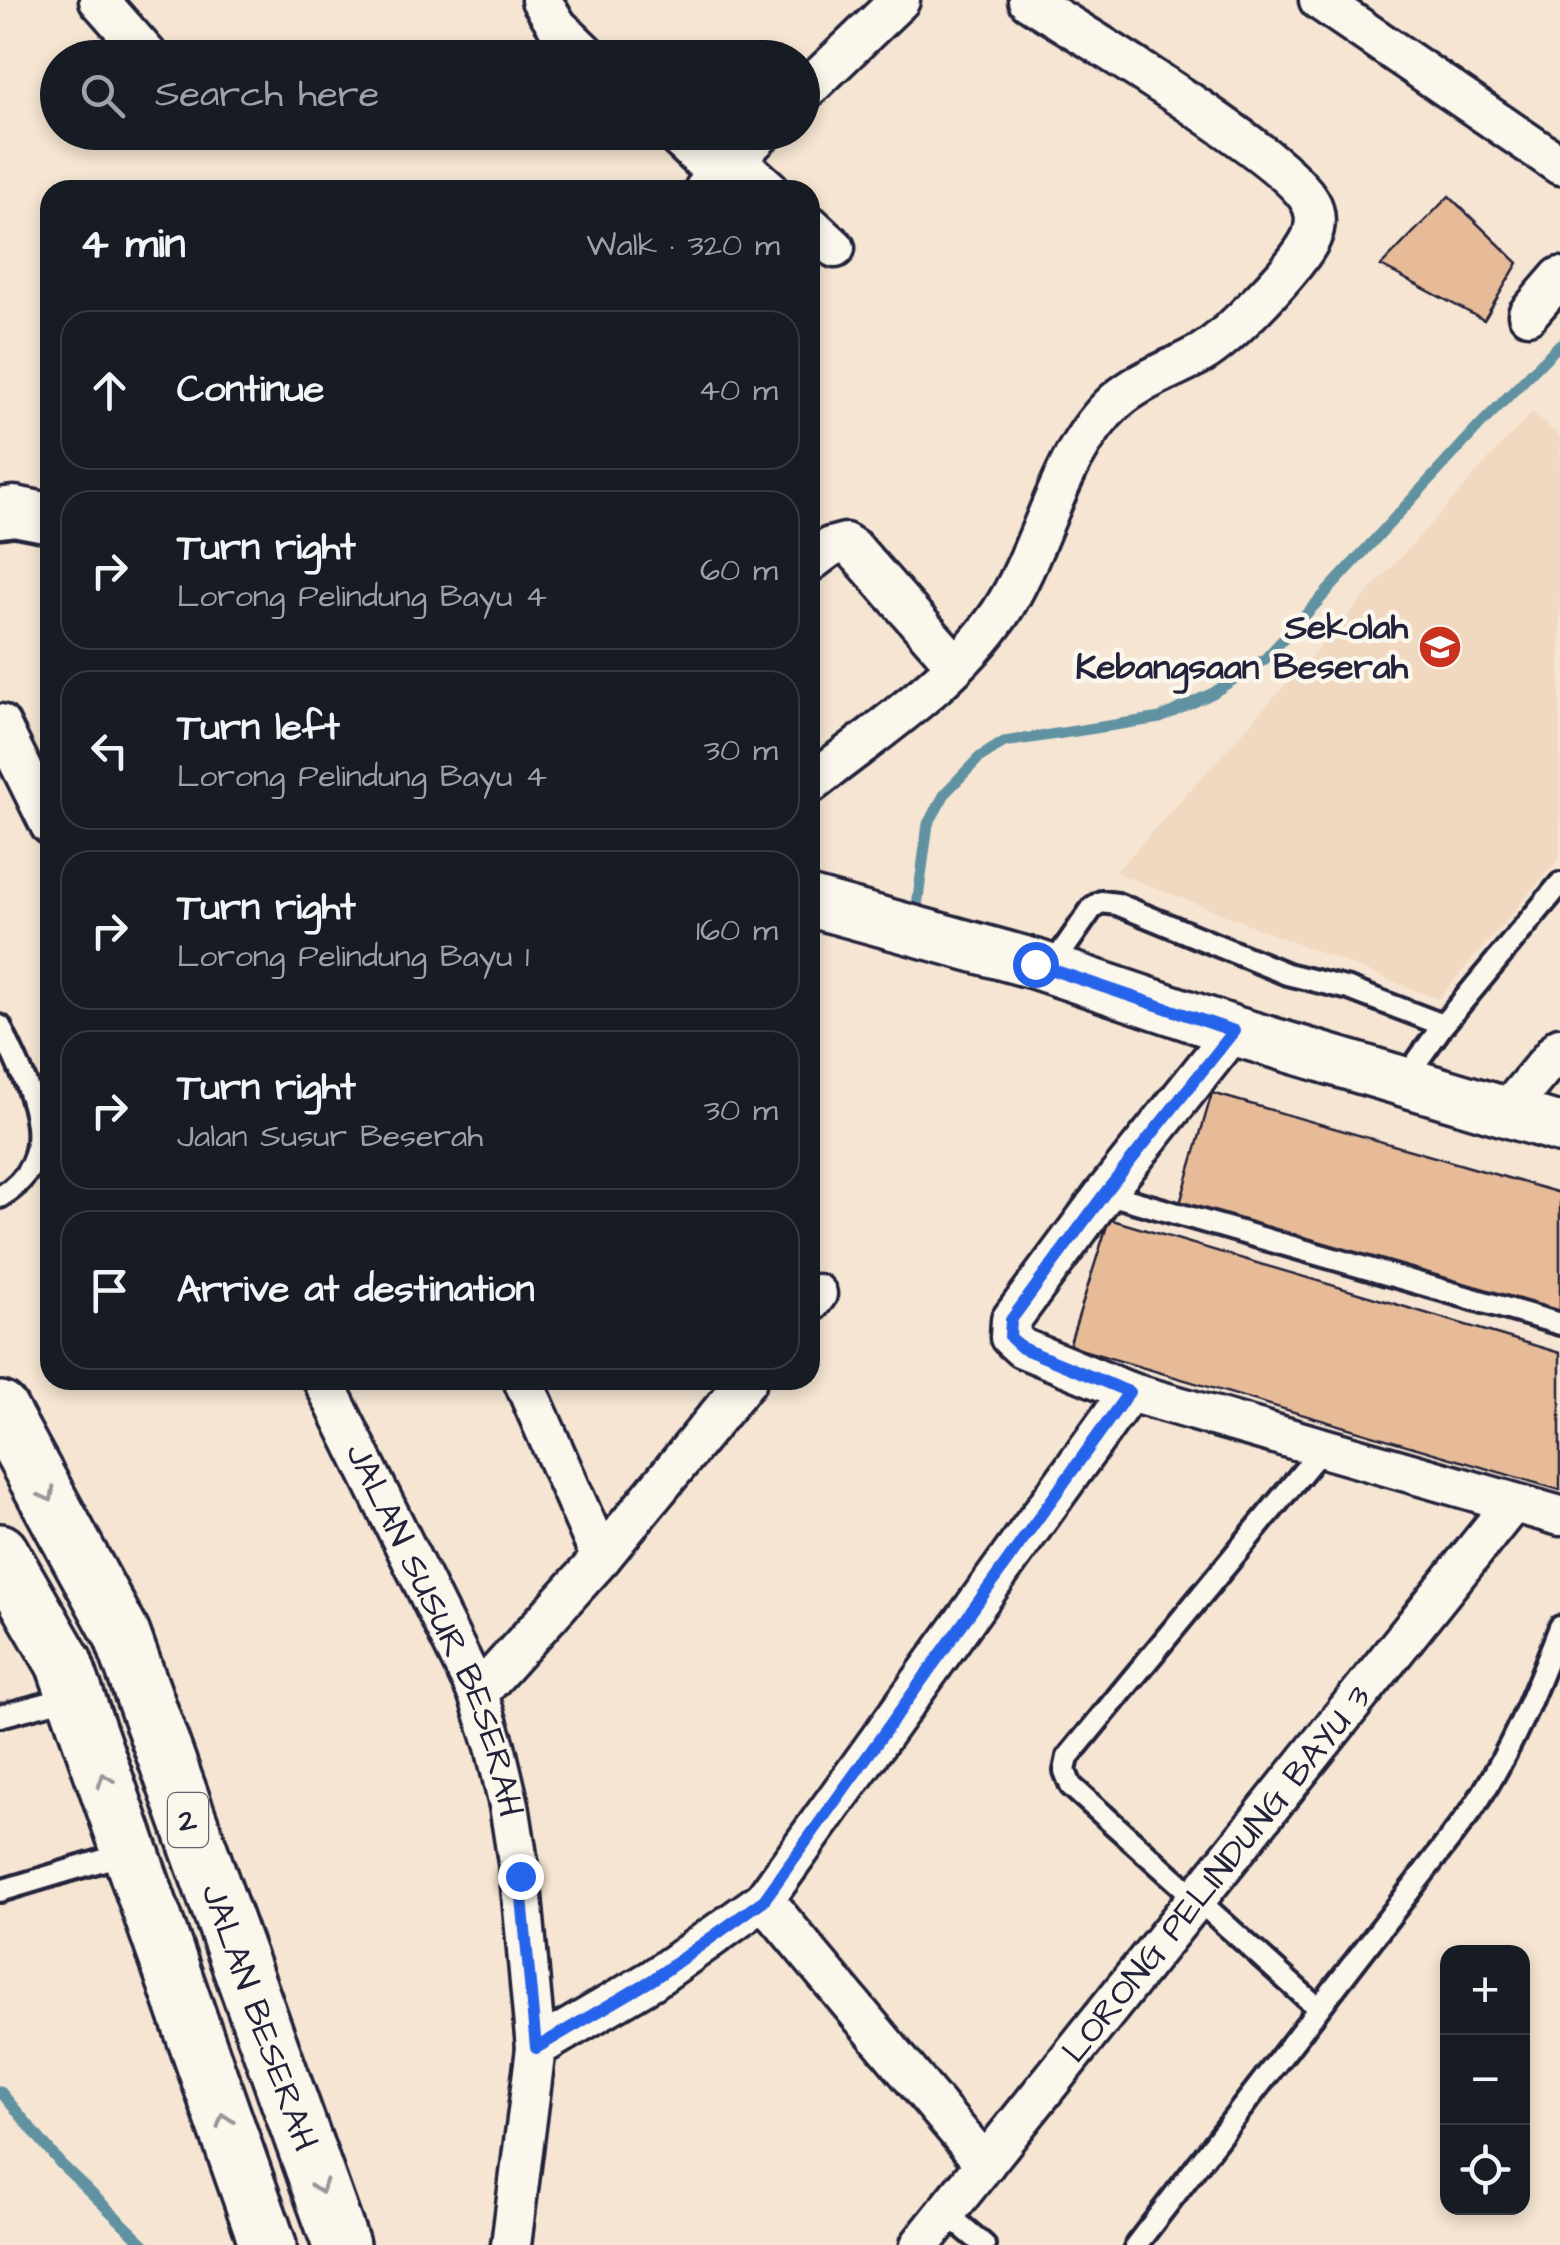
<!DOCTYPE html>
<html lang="en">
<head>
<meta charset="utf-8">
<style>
	:root { --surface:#171b24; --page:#242831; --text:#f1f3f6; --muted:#9ea1a6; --line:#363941 }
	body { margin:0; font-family:"Architects Daughter",sans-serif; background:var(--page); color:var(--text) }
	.controls { position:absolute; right:30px; bottom:30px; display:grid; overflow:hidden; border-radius:20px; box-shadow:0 5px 15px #0003 }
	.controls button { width:90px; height:90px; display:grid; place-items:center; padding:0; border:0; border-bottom:2px solid var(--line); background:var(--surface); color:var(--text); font:50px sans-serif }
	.stop { position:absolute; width:30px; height:30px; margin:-22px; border:8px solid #2563eb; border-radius:50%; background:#fff }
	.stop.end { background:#2563eb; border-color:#fff; box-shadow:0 2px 10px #0008 }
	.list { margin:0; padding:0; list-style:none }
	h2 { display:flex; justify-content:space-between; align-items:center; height:130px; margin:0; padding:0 40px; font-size:42px }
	h2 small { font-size:32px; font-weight:400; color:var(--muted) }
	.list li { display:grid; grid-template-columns:65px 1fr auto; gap:30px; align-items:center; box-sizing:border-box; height:160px; margin:0 20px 20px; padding:0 20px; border:2px solid var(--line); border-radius:30px }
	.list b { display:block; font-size:38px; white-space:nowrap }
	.list p { margin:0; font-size:32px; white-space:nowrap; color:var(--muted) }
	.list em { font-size:32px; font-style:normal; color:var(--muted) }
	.icon { flex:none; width:55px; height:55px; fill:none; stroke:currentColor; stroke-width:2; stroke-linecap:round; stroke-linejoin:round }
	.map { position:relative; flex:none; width:1560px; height:2245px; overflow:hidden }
	.search { position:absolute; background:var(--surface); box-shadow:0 5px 15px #0003; left:40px; top:40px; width:780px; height:110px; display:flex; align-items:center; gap:25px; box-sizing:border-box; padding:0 35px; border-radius:55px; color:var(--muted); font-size:38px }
	.panel { position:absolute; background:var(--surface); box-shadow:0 5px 15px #0003; left:40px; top:180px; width:780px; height:1210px; border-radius:30px }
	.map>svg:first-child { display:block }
</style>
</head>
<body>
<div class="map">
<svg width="1560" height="2245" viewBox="0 0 1560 2245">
	<rect width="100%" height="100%" fill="#f5e5d2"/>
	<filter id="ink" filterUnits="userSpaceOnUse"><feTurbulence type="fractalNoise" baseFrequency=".01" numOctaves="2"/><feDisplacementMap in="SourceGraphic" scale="20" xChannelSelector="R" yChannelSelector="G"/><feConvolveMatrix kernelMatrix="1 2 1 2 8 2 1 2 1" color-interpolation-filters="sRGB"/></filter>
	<g filter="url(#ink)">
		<!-- built -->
		<path fill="#f1d8c0" d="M1532,412l28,25v420l-122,142 -322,-127z"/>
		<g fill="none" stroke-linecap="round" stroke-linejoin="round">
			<!-- stream -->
			<path stroke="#6192a2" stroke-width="11" d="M917,906l11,-82 18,-32 34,-35 24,-15 156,-24 53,-25 52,-34 215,-234 80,-81
				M0,2091l60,72 85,82"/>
		</g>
		<!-- building -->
		<path fill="#e7bb97" stroke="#22223b" stroke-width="2.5" d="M1449,196l69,67 -34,57 -103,-54z
			M1212,1093l348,100v131l-383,-110z
			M1109,1219l451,134v137l-491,-144z"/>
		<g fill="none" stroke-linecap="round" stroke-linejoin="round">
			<!-- service casing -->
			<g stroke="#22223b" stroke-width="28">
				<path id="service" d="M1050,969l43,-62 8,-5 16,2 170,70 62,15 94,36
					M0,1026c25,55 70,129 0,171
					M1403,1081l40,-56 117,-141
					M1105,1193l455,131
					M0,1716l75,-20
					M0,1891l127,-38
					M1318,2008l-247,-222 -6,-15 3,-14 253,-307
					M946,2213l38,32
					M1136,2245l336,-435c39,-58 63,-118 88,-183"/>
			</g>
			<!-- minor casing -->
			<g stroke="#22223b" stroke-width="45">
				<g id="minor">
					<path d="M99,0l51,58"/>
					<path d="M541,0l17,27 32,31"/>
					<path d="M1319,0l241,165"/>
					<path d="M802,94l98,-94"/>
					<path d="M672,132l47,44"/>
					<path d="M735,159l35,31"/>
					<path d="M704,190l59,-58"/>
					<path d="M810,225l25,23"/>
					<path d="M1528,314l32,-37"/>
					<path d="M810,562l20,-15 15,-4 9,6 101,115"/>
					<path d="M0,724l50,101"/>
					<path d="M810,784c65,-52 144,-102 191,-172 43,-65 57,-159 115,-211 25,-22 58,-32 86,-48 27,-16 96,-87 109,-115 4,-9 5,-20 2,-30 -14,-46 -234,-175 -285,-208"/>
					<path d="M1234,1031l-129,162 -94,127 -1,17 12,11 107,44 431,124"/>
					<path d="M1506,1112l54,-65"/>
					<path d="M810,1303l7,-9"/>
					<path id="s1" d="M323,1380l155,314 17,52 14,59 11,70 16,173 -25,197"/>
					<path d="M523,1380l78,178"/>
					<path d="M478,1694l123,-136 146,-178"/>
					<path d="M764,1900l221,264"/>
					<path d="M536,2048l116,-68 112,-80 365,-508"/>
					<path id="s2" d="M920,2245l592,-741"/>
				</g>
			</g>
			<!-- tertiary casing -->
			<g stroke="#22223b" stroke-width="55">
				<path id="tertiary" d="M0,513l14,-2 36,7
					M810,902l225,62 199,67 326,97"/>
			</g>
			<!-- trunk casing -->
			<g stroke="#22223b" stroke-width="62">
				<g id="trunk">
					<path id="s3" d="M0,1410l122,225 219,610"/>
					<path d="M0,1552l64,111 204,582"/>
				</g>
			</g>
			<!-- service -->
			<use href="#service" stroke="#fbf7ec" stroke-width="20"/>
			<!-- minor -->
			<use href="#minor" stroke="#fbf7ec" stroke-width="38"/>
			<!-- tertiary -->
			<use href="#tertiary" stroke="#fbf7ec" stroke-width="48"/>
			<!-- trunk -->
			<use href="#trunk" stroke="#fbf7ec" stroke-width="55"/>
		</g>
		<!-- one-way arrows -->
		<defs><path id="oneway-chevron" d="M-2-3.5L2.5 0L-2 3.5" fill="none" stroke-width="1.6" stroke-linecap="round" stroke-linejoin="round" transform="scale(2.5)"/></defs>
		<g stroke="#99979c">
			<use href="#oneway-chevron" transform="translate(48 1495) rotate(62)"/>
			<use href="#oneway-chevron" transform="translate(105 1780) rotate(-109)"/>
			<use href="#oneway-chevron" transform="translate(224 2120) rotate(-109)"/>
			<use href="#oneway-chevron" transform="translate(320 2187) rotate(70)"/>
		</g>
	</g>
	<g fill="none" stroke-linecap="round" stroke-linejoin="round" filter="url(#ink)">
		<!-- route -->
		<path stroke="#2563eb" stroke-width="12" d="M520,1876l16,172 116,-68 112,-80 365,-508 -107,-44 -12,-11 1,-17 94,-127 129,-162 -199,-67"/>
	</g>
	<!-- icons -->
	<defs>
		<g id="school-disc" transform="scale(2.25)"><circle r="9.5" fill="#c8321e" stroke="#fbf7ec"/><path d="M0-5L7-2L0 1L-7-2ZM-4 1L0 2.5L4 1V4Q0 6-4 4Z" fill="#fff"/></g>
	</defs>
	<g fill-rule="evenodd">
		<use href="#school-disc" x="1440" y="647"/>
	</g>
	<g text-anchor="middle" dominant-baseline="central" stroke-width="9" stroke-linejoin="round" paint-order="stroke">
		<!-- shield labels -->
		<rect fill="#fbf7ec" stroke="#636270" stroke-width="2.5" x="168" y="1793" width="40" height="54" rx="8"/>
		<g font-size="32" font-weight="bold" fill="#22223b">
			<text x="188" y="1820">2</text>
		</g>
		<!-- poi labels -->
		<g font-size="35" font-weight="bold" fill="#22223b" stroke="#fbf7ec" text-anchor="end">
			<text x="1408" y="627">Sekolah<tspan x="1408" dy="40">Kebangsaan Beserah</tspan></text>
		</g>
		<!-- street labels -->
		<g font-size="35" fill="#22223b" stroke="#fbf7ec">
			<text stroke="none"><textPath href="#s1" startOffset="275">JALAN SUSUR BESERAH</textPath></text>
			<text stroke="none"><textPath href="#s2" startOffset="475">LORONG PELINDUNG BAYU 3</textPath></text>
			<text stroke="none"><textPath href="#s3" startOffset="662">JALAN BESERAH</textPath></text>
		</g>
	</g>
</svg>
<div class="controls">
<button>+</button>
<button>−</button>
<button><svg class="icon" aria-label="locate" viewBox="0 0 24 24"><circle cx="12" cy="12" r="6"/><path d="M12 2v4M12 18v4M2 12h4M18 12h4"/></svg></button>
</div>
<div class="stop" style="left:1035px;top:964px"></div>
<div class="stop end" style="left:520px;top:1876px"></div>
<div class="search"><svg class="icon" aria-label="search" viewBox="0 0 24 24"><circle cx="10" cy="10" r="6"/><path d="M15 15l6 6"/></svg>Search here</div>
<section class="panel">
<h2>4 min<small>Walk · 320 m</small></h2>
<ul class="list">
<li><svg class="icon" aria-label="ahead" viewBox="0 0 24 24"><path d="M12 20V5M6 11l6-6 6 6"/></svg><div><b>Continue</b></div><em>40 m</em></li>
<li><svg class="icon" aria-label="right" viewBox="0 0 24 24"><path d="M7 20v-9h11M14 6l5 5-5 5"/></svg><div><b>Turn right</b><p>Lorong Pelindung Bayu 4</p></div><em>60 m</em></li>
<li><svg class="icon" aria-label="left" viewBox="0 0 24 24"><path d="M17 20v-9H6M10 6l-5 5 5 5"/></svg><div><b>Turn left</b><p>Lorong Pelindung Bayu 4</p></div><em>30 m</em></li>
<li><svg class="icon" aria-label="right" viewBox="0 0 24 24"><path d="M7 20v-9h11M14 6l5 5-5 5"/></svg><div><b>Turn right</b><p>Lorong Pelindung Bayu 1</p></div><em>160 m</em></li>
<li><svg class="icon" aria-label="right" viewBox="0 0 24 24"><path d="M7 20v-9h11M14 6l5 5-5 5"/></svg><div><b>Turn right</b><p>Jalan Susur Beserah</p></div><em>30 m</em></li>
<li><svg class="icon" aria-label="arrive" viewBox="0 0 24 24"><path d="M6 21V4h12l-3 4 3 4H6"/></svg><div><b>Arrive at destination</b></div></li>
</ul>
</section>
</div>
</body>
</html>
